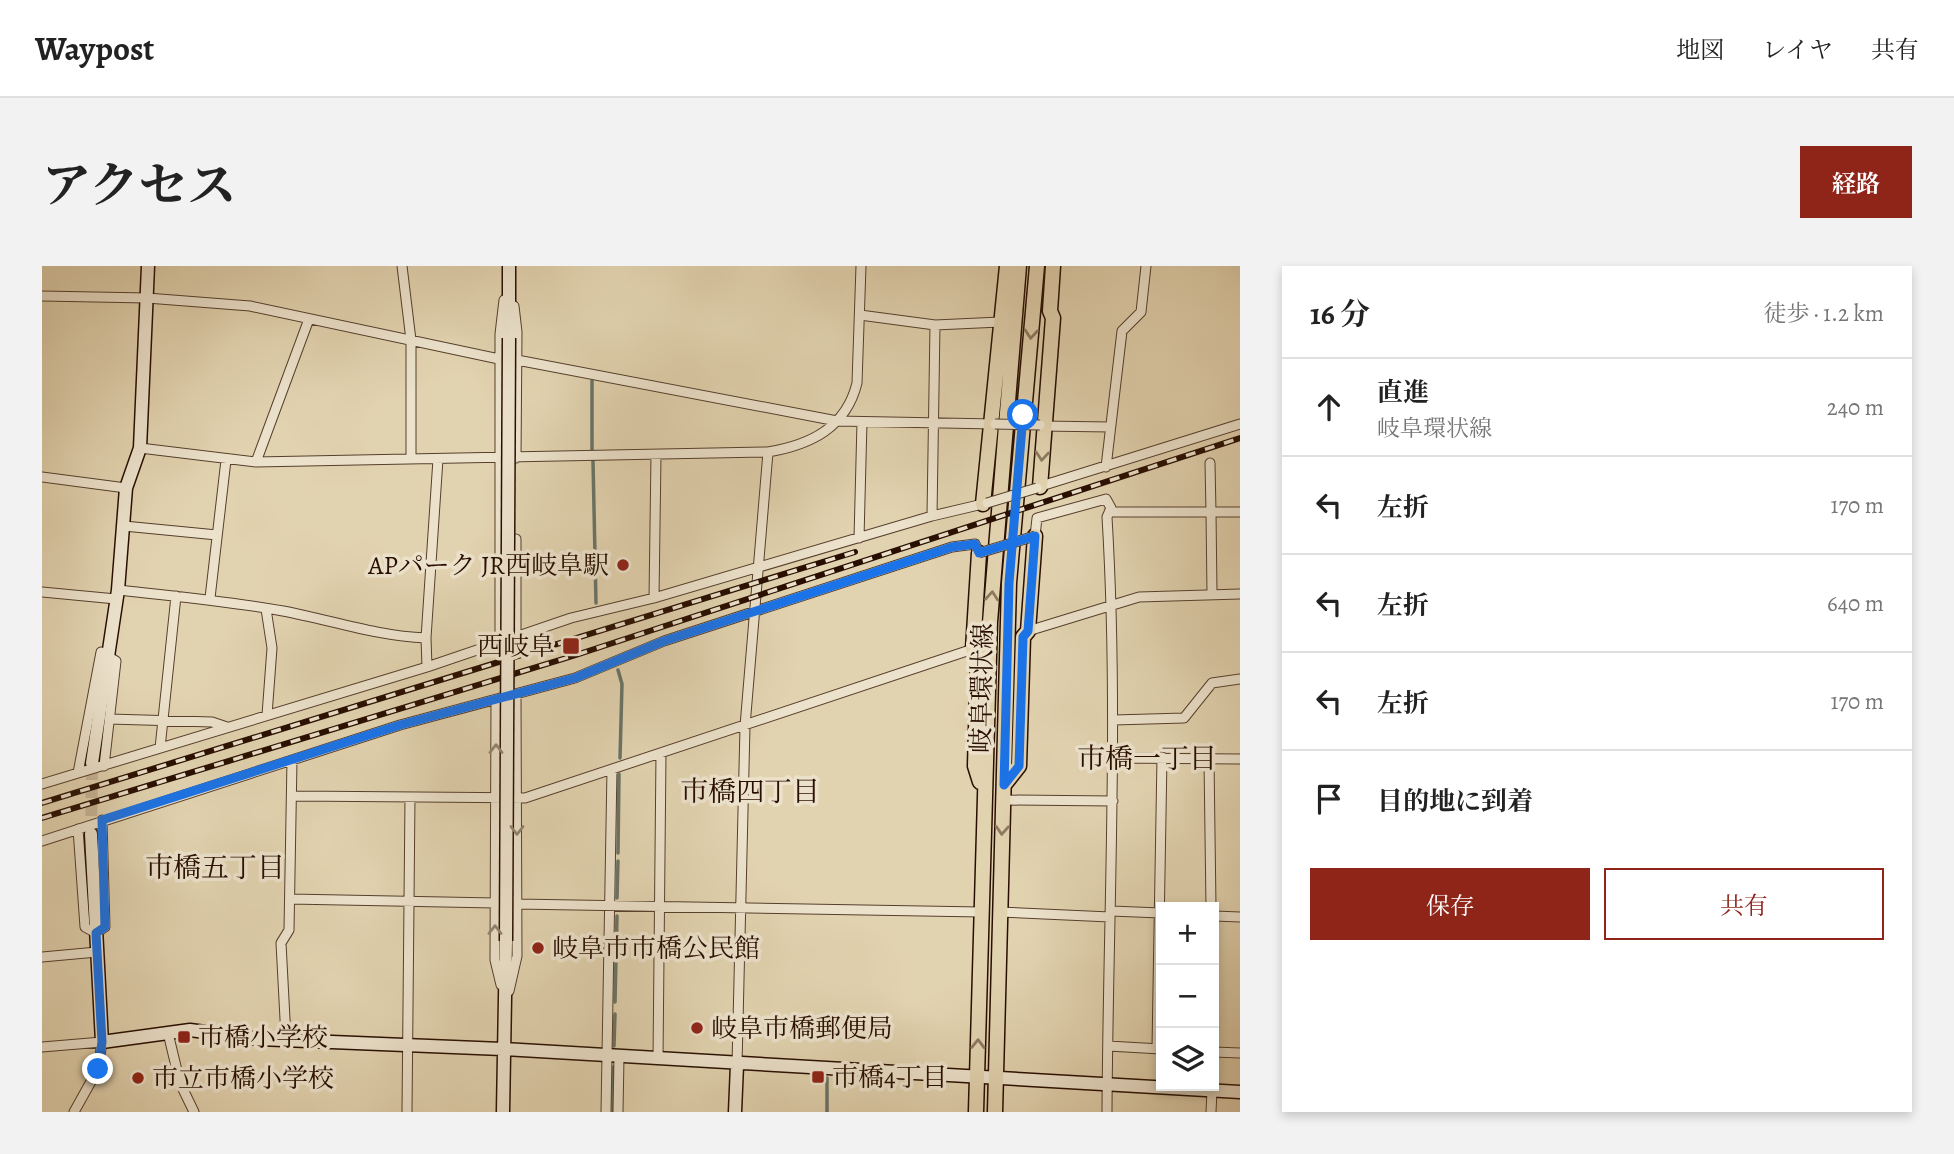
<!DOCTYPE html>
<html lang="ja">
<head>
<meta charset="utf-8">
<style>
	:root { --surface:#fff; --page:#f2f2f2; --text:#222; --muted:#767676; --line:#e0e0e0; --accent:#8f2418 }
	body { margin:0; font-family:Alegreya,"Noto Serif JP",serif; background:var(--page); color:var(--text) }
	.controls { position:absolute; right:21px; bottom:21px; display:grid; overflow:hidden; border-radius:0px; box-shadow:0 4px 10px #0003 }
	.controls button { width:63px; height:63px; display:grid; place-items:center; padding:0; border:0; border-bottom:2px solid var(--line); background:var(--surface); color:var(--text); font:35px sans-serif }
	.stop { position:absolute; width:21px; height:21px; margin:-16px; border:5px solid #1a73e8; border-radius:50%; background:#fff }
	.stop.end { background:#1a73e8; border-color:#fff; box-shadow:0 2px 7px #0008 }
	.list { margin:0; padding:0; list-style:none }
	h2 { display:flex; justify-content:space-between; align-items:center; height:91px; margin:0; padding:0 28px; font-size:30px }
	h2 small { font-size:23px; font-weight:400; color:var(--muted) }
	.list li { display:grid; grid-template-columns:46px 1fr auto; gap:21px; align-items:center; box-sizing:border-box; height:98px; padding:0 28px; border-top:2px solid var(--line) }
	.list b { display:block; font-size:26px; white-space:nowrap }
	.list p { margin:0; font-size:23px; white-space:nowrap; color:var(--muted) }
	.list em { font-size:23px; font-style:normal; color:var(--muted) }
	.actions { display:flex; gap:14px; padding:21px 28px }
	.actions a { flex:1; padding:16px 0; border:2px solid var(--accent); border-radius:0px; text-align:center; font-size:24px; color:var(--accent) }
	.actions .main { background:var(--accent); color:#fff }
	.icon { flex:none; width:38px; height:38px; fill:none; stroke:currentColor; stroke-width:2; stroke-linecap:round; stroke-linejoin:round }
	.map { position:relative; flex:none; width:1198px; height:846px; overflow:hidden; border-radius:0px }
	header { display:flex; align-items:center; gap:42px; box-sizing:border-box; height:98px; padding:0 35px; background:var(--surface); border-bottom:2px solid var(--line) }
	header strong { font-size:33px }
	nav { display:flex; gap:38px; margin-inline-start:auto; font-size:24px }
	.intro { display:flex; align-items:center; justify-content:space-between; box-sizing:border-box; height:168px; padding:0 42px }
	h1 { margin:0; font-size:49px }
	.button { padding:18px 32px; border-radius:0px; background:var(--accent); color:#fff; font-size:24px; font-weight:700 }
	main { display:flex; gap:42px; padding:0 42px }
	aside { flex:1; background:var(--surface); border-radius:0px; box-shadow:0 4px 10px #0003 }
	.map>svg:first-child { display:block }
</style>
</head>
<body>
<header>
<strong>Waypost</strong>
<nav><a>地図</a><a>レイヤ</a><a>共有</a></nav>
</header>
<div class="intro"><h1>アクセス</h1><a class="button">経路</a></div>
<main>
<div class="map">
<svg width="1198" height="846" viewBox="0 0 1198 846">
	<rect width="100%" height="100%" fill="#e2d3b0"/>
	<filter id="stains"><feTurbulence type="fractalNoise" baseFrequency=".00286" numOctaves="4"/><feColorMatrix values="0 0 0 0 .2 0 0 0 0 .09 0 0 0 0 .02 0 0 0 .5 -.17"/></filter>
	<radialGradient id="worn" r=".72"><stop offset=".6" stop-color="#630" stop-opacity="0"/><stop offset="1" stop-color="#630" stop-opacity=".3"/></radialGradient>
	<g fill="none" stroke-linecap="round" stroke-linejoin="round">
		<!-- stream -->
		<path stroke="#697467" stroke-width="3.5" d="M550,115v70
			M551,195l3,142
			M576,404l4,14 -2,74
			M576,587l1,-79
			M575,632l1,-37
			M573,736l2,-86
			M572,780l1,-32
			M785,812v34
			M571,846v-45"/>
		<!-- secondary-tunnel -->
		<path stroke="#c6b596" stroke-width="12" stroke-dasharray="12 6" stroke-linecap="butt" d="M49,568l1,-71"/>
		<!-- street casing -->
		<g stroke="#563f2c" stroke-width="11">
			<path id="street" d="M360,0l9,74v119
				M0,30l105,2 103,8 249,53
				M472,40l3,26 -1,126
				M818,49l75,10 65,-3
				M475,94l320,61 158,3
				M1000,160l68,1
				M98,182l116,14 512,-10c42,-7 78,-24 89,-69l4,-117
				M214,196l53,-143
				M1168,197l1,49h29
				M1064,201l16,-136 19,-19 5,-46
				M0,211l84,11
				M996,221l202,-63
				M1067,246h102l1,82
				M890,250l55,-13
				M82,260l93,9
				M993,270l2,-18 69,-19 5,9 -4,9c12,199 1,397 0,595
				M817,272l3,-116
				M76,324c55,6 110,11 165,21 48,9 93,25 143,27l1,29
				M0,326l74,7
				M168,332l16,-138
				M612,332l2,-143
				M224,343l6,39 -5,67
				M986,365l111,-34 101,-3
				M474,370v-97
				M384,372l12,-179
				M458,375v-307l4,-34
				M454,434l-1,260 6,25
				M67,453l103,3 15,5
				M1072,454l70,-2 28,-35 28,-4
				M118,482l16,-152
				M1072,492l126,1
				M1167,494l2,147
				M36,507l23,-121 15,9 -12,105
				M0,518l385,-117 144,-49 83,-20 278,-82 3,-191
				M252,530l231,2 448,-149
				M962,534l109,1
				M36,563l7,98 11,6 9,-6 -3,-107
				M0,575l358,-116 175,-47 89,-37 288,-94 23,-3 4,9
				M248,633l205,4
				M475,638l464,8
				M1069,645l50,2
				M957,646l111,5
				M1172,650l26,1
				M0,691l55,-5
				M467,725l8,-35 -1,-260
				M126,767l12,50 14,29
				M244,772l-5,-95 8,-13 3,-170
				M1066,780l53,3
				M0,781l60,-5 -4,27 -24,43
				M1115,782l5,-291
				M1172,786l26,1
				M616,793l3,-306
				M695,799l8,-339 23,-274
				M365,846l3,-315
				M564,846l6,-343
				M576,846l1,-55
				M1169,846l1,-22"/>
		</g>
		<!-- secondary casing -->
		<g stroke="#280e00" stroke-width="15">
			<path id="secondary" d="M467,0v72
				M50,497l26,-173 8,-102 14,-40 8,-182
				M49,568l11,208 88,-12 69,9 243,10 738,43
				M461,846l3,-171
				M693,846l2,-47"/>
		</g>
		<!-- primary casing -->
		<g stroke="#280e00" stroke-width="17">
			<path id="primary" d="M998,221l13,-169 -3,-7 3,-45
				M941,238l24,-238
				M937,287l-6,96 5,7 -3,110 5,16
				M962,519l15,-19 4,-129 5,-6 7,-95
				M934,846l14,-490 29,-356
				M953,846l14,-529 28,-317"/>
		</g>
		<!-- street -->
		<use href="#street" stroke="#ece2cc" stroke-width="9"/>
		<!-- secondary -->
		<use href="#secondary" stroke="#ece2cc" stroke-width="12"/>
		<!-- primary -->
		<use href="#primary" stroke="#e2d3b0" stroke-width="14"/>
		<!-- rail casing -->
		<g stroke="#280e00" stroke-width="6">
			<path id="rail" d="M0,537l813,-251
				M0,552l534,-163 664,-217"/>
		</g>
		<!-- rail -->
		<use href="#rail" stroke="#ece2cc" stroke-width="3.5" stroke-dasharray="10" stroke-linecap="butt"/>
		<!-- street-bridge casing -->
		<g stroke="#563f2c" stroke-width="11" stroke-linecap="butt">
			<path id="street-bridge" d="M953,158l45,1
				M945,237l50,-15
				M937,287l56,-17"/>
		</g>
		<!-- secondary-bridge casing -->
		<g stroke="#280e00" stroke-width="15" stroke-linecap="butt">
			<path id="secondary-bridge" d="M464,675l3,-603"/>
		</g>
		<!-- street-bridge -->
		<use href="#street-bridge" stroke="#ece2cc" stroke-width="9"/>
		<!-- secondary-bridge -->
		<use href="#secondary-bridge" stroke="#ece2cc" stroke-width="12"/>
	</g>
	<!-- one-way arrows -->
	<defs><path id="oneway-chevron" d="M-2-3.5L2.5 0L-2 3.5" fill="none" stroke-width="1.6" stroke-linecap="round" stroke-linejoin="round" transform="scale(1.75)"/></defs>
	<g stroke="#8e7a61">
		<use href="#oneway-chevron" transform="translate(989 68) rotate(95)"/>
		<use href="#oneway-chevron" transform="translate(1000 190) rotate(95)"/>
		<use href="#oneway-chevron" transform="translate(950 330) rotate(-85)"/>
		<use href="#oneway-chevron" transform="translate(960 564) rotate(93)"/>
		<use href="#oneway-chevron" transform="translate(936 778) rotate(-89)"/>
	</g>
	<g stroke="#948370">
		<use href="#oneway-chevron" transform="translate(454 483) rotate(-90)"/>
		<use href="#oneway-chevron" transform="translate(475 564) rotate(90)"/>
		<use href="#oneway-chevron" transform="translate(453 664) rotate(-90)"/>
	</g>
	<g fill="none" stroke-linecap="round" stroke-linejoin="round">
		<!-- route -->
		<path stroke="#1a73e8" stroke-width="9" d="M56,803l4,-27 -6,-109 9,-6 -3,-107 298,-95 175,-47 89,-37 288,-94 23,-3 4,9 56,-17 -7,95 -5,6 -4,129 -15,19 5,-202 14,-168"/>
	</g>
	<!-- markers -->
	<g fill="#8f2418" stroke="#ece2cc" stroke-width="2.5">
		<circle cx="581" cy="299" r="7"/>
		<rect x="520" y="371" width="18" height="18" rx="3.5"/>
		<circle cx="496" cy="682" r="7"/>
		<circle cx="655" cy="762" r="7"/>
		<rect x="135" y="764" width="14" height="14" rx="3.5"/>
		<rect x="769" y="804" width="14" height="14" rx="3.5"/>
		<circle cx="96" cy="812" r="7"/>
	</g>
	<g text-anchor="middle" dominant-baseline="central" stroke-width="7" stroke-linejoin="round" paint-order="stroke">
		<!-- poi labels -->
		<g font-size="26" fill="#280e00" stroke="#ece2cc" text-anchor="start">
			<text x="567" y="299" text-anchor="end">APパーク JR西岐阜駅</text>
			<text x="513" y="380" text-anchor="end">西岐阜</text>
			<text x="510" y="682">岐阜市市橋公民館</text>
			<text x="669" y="762">岐阜市橋郵便局</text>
			<text x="156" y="771">市橋小学校</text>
			<text x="790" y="811">市橋4丁目</text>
			<text x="110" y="812">市立市橋小学校</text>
		</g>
		<!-- street labels -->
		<g font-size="26" fill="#280e00" stroke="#ece2cc">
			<text transform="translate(940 422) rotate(-89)">岐阜環状線</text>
		</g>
		<!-- neighbourhood labels -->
		<g font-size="28" fill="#280e00" stroke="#ece2cc">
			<text x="1105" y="493">市橋一丁目</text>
			<text x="708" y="526">市橋四丁目</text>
			<text x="173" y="602">市橋五丁目</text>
		</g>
	</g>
	<rect width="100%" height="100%" filter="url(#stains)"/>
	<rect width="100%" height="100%" fill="url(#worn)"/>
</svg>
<div class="controls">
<button>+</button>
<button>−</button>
<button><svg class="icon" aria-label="layers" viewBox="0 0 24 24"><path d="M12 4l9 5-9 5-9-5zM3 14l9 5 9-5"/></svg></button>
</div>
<div class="stop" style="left:981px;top:149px"></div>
<div class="stop end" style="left:56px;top:803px"></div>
</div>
<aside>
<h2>16 分<small>徒歩 · 1.2 km</small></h2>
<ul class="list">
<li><svg class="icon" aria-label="ahead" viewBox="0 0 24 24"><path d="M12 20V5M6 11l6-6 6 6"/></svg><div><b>直進</b><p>岐阜環状線</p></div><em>240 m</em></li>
<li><svg class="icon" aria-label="left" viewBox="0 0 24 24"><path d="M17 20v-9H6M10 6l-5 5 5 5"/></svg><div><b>左折</b></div><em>170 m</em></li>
<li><svg class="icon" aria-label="left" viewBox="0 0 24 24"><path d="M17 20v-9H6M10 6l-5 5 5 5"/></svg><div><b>左折</b></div><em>640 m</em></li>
<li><svg class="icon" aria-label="left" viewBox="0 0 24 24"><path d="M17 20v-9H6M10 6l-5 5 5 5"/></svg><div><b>左折</b></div><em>170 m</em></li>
<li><svg class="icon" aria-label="arrive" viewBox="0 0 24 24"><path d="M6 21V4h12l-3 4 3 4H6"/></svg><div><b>目的地に到着</b></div></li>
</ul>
<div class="actions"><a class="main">保存</a><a>共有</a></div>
</aside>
</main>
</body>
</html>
